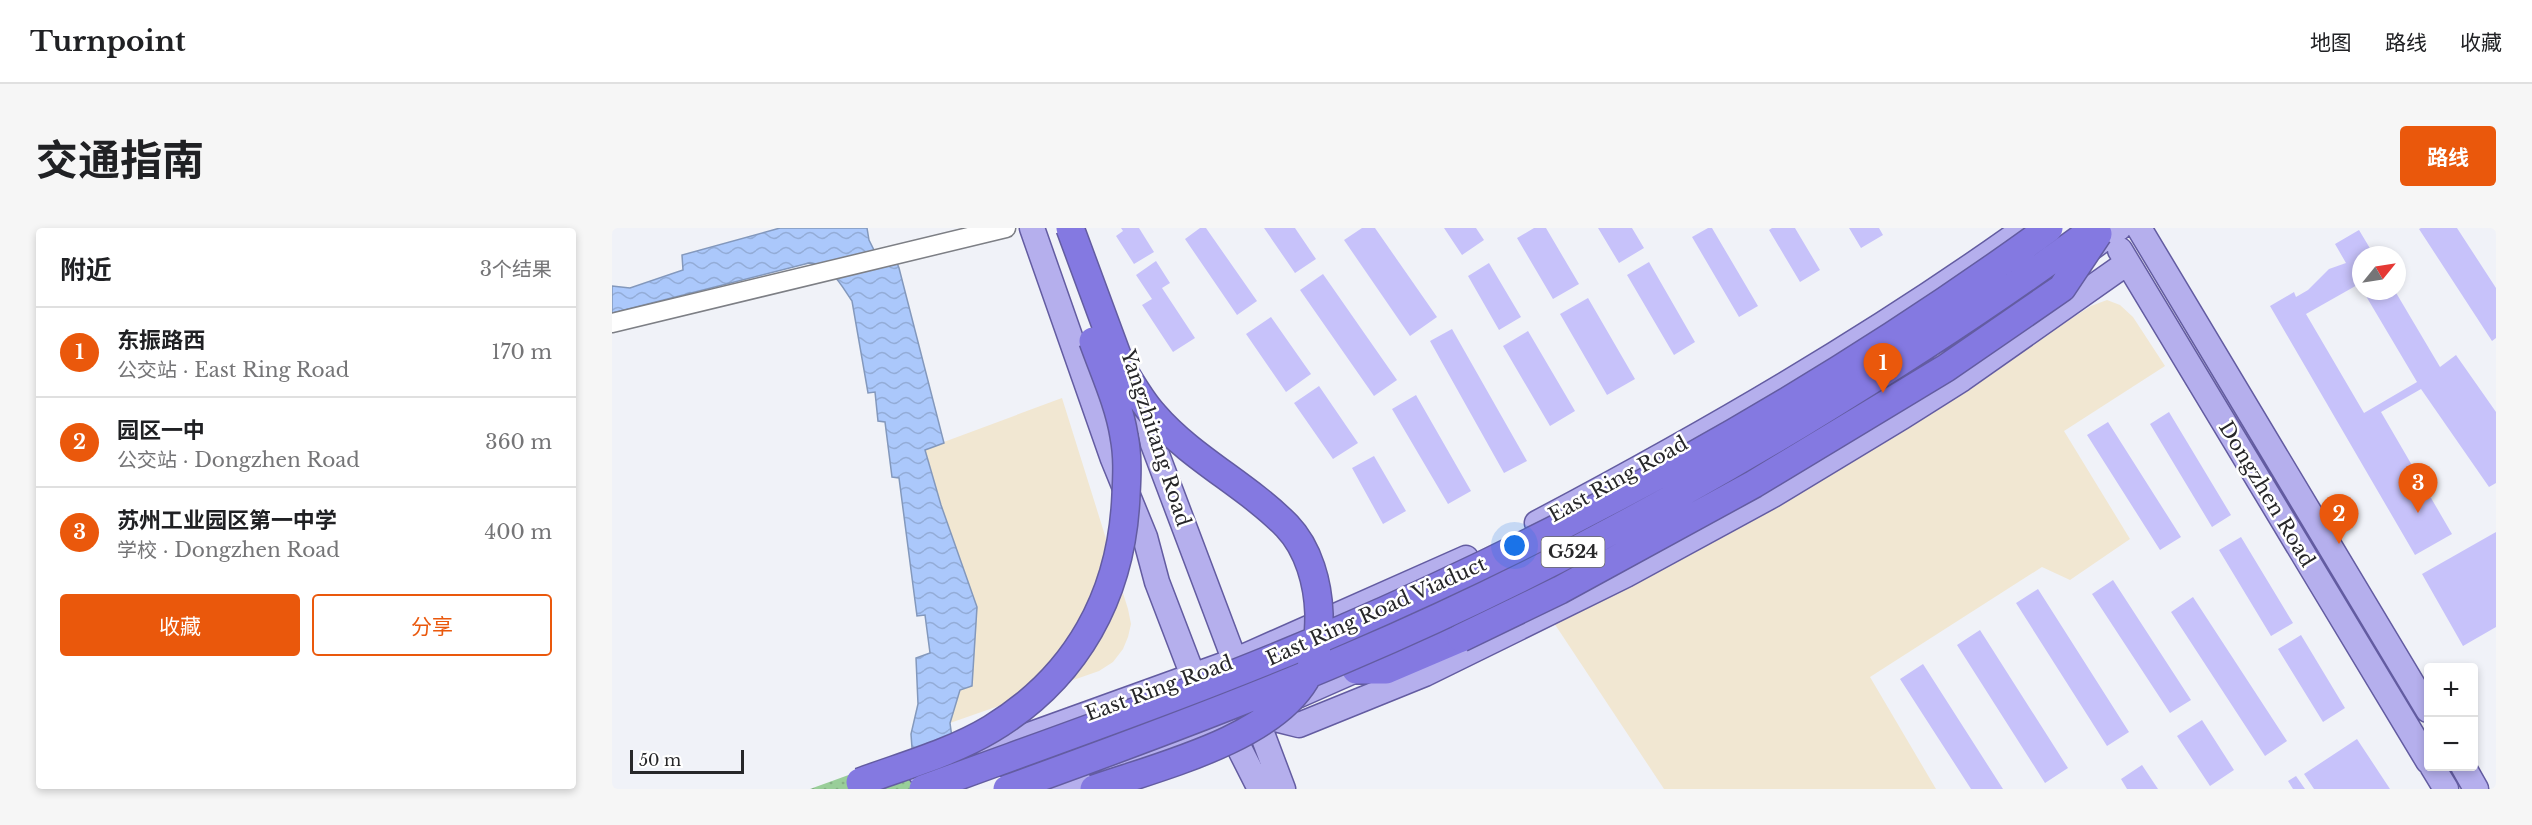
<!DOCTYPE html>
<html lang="zh">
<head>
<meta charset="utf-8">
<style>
	:root { --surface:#fff; --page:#f6f6f6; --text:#202124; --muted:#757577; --line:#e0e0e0; --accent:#ea580c }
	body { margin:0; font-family:"Libre Baskerville","Noto Sans SC",serif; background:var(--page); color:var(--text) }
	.controls { position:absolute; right:18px; bottom:18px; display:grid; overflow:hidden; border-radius:6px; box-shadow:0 3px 9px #0003 }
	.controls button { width:54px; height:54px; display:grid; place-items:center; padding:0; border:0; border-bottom:2px solid var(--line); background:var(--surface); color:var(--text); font:30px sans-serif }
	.compass { position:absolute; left:1740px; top:18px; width:54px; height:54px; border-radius:50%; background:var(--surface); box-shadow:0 3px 9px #0003; rotate:60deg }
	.scale { position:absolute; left:18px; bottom:15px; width:114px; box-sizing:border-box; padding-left:6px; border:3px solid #272729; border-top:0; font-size:16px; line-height:21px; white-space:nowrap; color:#272729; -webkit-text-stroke:4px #fff; paint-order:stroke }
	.you { position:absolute; left:903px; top:318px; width:21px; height:21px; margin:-15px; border:4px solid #fff; border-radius:50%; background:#1a73e8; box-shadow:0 0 0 9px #1a73e833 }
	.badge { display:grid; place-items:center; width:39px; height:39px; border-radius:50%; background:var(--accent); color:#fff; font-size:20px; font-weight:700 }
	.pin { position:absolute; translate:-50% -50px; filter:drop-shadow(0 2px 3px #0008) }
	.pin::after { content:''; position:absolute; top:32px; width:21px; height:18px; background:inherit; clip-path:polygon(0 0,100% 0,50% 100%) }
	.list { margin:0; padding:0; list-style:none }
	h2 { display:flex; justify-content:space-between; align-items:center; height:78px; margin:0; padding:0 24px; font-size:26px }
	h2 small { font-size:20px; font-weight:400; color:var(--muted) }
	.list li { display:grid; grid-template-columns:39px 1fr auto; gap:18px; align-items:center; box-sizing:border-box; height:90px; padding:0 24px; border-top:2px solid var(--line) }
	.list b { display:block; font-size:22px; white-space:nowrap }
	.list p { margin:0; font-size:20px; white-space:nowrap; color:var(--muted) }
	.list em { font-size:20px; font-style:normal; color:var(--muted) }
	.actions { display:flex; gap:12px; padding:18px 24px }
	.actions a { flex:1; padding:14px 0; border:2px solid var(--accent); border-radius:6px; text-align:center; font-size:21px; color:var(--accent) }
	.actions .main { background:var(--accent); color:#fff }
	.map { position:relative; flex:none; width:1884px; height:561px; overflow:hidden; border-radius:6px }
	header { display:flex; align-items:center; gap:36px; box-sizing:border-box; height:84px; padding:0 30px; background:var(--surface); border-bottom:2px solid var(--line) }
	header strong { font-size:28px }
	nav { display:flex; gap:33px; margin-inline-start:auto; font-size:21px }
	.intro { display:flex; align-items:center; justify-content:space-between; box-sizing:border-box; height:144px; padding:0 36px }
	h1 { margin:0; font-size:42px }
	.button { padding:15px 27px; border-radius:6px; background:var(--accent); color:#fff; font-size:21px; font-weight:700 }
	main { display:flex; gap:36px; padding:0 36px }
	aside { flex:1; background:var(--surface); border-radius:6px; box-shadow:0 3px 9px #0003 }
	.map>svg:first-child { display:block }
</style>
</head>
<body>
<header>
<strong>Turnpoint</strong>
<nav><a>地图</a><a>路线</a><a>收藏</a></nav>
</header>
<div class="intro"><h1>交通指南</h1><a class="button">路线</a></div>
<main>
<aside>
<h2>附近<small>3个结果</small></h2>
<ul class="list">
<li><span class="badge">1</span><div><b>东振路西</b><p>公交站 · East Ring Road</p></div><em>170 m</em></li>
<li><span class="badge">2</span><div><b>园区一中</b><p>公交站 · Dongzhen Road</p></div><em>360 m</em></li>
<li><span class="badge">3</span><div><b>苏州工业园区第一中学</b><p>学校 · Dongzhen Road</p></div><em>400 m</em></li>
</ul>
<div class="actions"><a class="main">收藏</a><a>分享</a></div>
</aside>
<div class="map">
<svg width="1884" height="561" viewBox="0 0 1884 561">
	<defs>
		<pattern id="park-dots" width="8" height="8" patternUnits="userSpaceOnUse" patternTransform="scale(1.5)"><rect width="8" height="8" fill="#99ce99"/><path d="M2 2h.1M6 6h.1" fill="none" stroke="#84b184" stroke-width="1.8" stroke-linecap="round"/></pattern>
		<pattern id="water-waves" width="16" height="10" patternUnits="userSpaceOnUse" patternTransform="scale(1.5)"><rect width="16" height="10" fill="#abc8fb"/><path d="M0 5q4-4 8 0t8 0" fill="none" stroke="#93acd7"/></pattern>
	</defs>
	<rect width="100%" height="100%" fill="#f0f2f8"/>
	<!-- commercial -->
	<path fill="#f1e7d2" d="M1495,72l13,5 13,12 32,49 -101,65 66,108 -60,41 -28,-13 -172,110 66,112h-272l-110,-166 125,-63 86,-50 326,-204z
		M450,170l66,211 3,15 -3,13 -5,12 -10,13 -14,9 -149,52 10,-33 -19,-185 -16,-56z"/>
	<!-- park -->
	<path fill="url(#park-dots)" d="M300,524l3,37h-105z"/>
	<!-- water -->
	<path fill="url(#water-waves)" stroke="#8398bc" stroke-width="1.5" d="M168,0h87l2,12 6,12 16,-5 8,21 45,175 -19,7 16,55 36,102 -5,79 -12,4 -10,33 9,66h-44l-4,-55 7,-30 -2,-46 14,-5 -5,-38 -8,1 -18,-138 -7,-1 -7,-55 -7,-1 -3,-29 -7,1 -16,-92c-11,-16 -22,-38 -43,-38l-197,50v-27l18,2 53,-18 -1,-15z"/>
	<!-- building -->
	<path fill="#c7c2fa" d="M509,0h18l15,24 -20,12 -18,-28 7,-5z
		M588,0h6l51,73 -20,14 -52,-76z
		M652,0h31l21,31 -21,14z
		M750,0h13l62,89 -27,19 -66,-96z
		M832,0h32l8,12 -22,15z
		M922,0h12l33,56 -26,15 -36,-61z
		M986,0h34l12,20 -25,15z
		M1096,0h4l46,78 -19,11 -47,-80z
		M1160,0h23l25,42 -20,12 -31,-52z
		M1237,0h30l4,7 -22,13z
		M1809,0h36l39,60v50l-4,3 -73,-112z
		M1747,2l15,25h-13v33l-2,-4 -53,30 58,99 53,-31 -54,-91h32l45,76 16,-12 40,57v71l-7,4 -68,-98 -40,23 71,122 -37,21 -145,-249 24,-14 2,5 12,-7 21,-21 17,-6 -11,-19z
		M544,33l14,22 -8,5 33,50 -22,14 -31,-47 10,-6 -16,-24z
		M1037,34l46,80 -21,13 -47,-80z
		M877,35l32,54 -22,13 -31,-54z
		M711,46l74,106 -23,16 -74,-106z
		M976,70l47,81 -28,16 -47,-81z
		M659,89l40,57 -25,18 -40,-58z
		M840,101l75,132 -23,12 -74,-132z
		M916,103l47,80 -25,15 -47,-80z
		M707,158l39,57 -25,16 -39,-56z
		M804,167l55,96 -23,13 -56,-95z
		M1557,184l62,103 -19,12 -62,-103z
		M1496,194l73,115 -21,13 -73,-115z
		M762,228l32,55 -23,13 -31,-56z
		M1884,304v95l-33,19 -41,-72z
		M1629,309l52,86 -22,13 -52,-86z
		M1501,352l78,120 -21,13 -78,-119z
		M1426,361l91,143 -22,14 -91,-143z
		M1581,369l94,144 -22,15 -94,-144z
		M1368,402l88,138 -23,15 -88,-138z
		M1689,407l44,73 -22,14 -45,-73z
		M1311,436l80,125h-32l-71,-110z
		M1590,492l32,50 -24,16 -33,-50z
		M1745,511l33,50h-76l-10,-15z
		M1530,537l16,24h-31l-6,-10z
		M1684,548l9,13h-12l-5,-8z"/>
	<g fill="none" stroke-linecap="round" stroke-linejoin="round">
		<!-- minor casing -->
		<g stroke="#7d7f85" stroke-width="21">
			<path id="minor" d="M0,95l394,-95"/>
		</g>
		<!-- major casing -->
		<g stroke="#635ca1" stroke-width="27">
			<path id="major" d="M420,0l81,231 32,78 12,45 36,94 35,50 32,63
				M1527,0l289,482
				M1508,22l308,511
				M1350,113l157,-113
				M531,172l10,44 130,345
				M925,295c168,-89 333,-184 488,-295
				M676,472l86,-38
				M643,486l44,11 126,-51 201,-99 147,-80 129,-78 60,-38 165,-116
				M1820,538l14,23
				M1851,538l13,23
				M309,546l313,-113 232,-103
				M441,561l200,-74"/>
		</g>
		<!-- highway casing -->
		<g stroke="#635ca1" stroke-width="30">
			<path id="highway" d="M744,442h30l75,-32"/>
		</g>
		<!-- minor -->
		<use href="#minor" stroke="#fff" stroke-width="18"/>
		<!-- major -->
		<use href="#major" stroke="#b5afed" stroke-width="24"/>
		<!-- highway -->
		<use href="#highway" stroke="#8479e1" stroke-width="27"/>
		<!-- highway-bridge casing -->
		<g stroke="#635ca1" stroke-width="30" stroke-linecap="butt">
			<path id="highway-bridge" d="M458,0l51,138c10,17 20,35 33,49 38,44 93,70 133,111 22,23 31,58 32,88 0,24 -2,46 -14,66 -36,60 -148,87 -211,109
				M849,410l99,-48 194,-106 192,-116 116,-80 36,-54
				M248,554c43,-16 91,-29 131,-53 86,-52 131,-134 135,-234 1,-19 2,-39 -2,-59 -5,-32 -20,-64 -31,-95
				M311,561c139,-51 279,-99 415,-158 250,-108 491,-243 711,-403
				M395,561c114,-41 228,-83 340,-131 158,-67 309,-147 455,-235 100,-61 199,-125 293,-195"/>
		</g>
		<!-- highway-bridge -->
		<use href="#highway-bridge" stroke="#8479e1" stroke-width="27"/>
	</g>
	<g text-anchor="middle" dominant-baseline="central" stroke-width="5" stroke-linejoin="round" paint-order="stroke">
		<!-- shield labels -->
		<rect fill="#fff" stroke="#686869" stroke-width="1.5" x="929.5" y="309" width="63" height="30" rx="4.5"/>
		<g font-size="18" font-weight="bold" fill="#272729">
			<text x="961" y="324">G524</text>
		</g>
		<!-- street labels -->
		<g font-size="20" fill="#272729" stroke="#fff">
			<text transform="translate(544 210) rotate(72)">Yangzhitang Road</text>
			<text transform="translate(1006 251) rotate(-29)">East Ring Road</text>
			<text transform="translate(1655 266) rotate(59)">Dongzhen Road</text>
			<text transform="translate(764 383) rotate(-24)">East Ring Road Viaduct</text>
			<text transform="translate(547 460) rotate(-20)">East Ring Road</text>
		</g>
	</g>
</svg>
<div class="controls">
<button>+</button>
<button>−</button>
</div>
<svg class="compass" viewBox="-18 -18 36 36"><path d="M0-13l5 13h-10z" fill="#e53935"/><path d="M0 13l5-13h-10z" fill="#757577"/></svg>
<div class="scale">50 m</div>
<div class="you"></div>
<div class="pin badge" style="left:1271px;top:165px">1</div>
<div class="pin badge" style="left:1727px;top:316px">2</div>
<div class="pin badge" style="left:1806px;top:285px">3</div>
</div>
</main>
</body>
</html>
